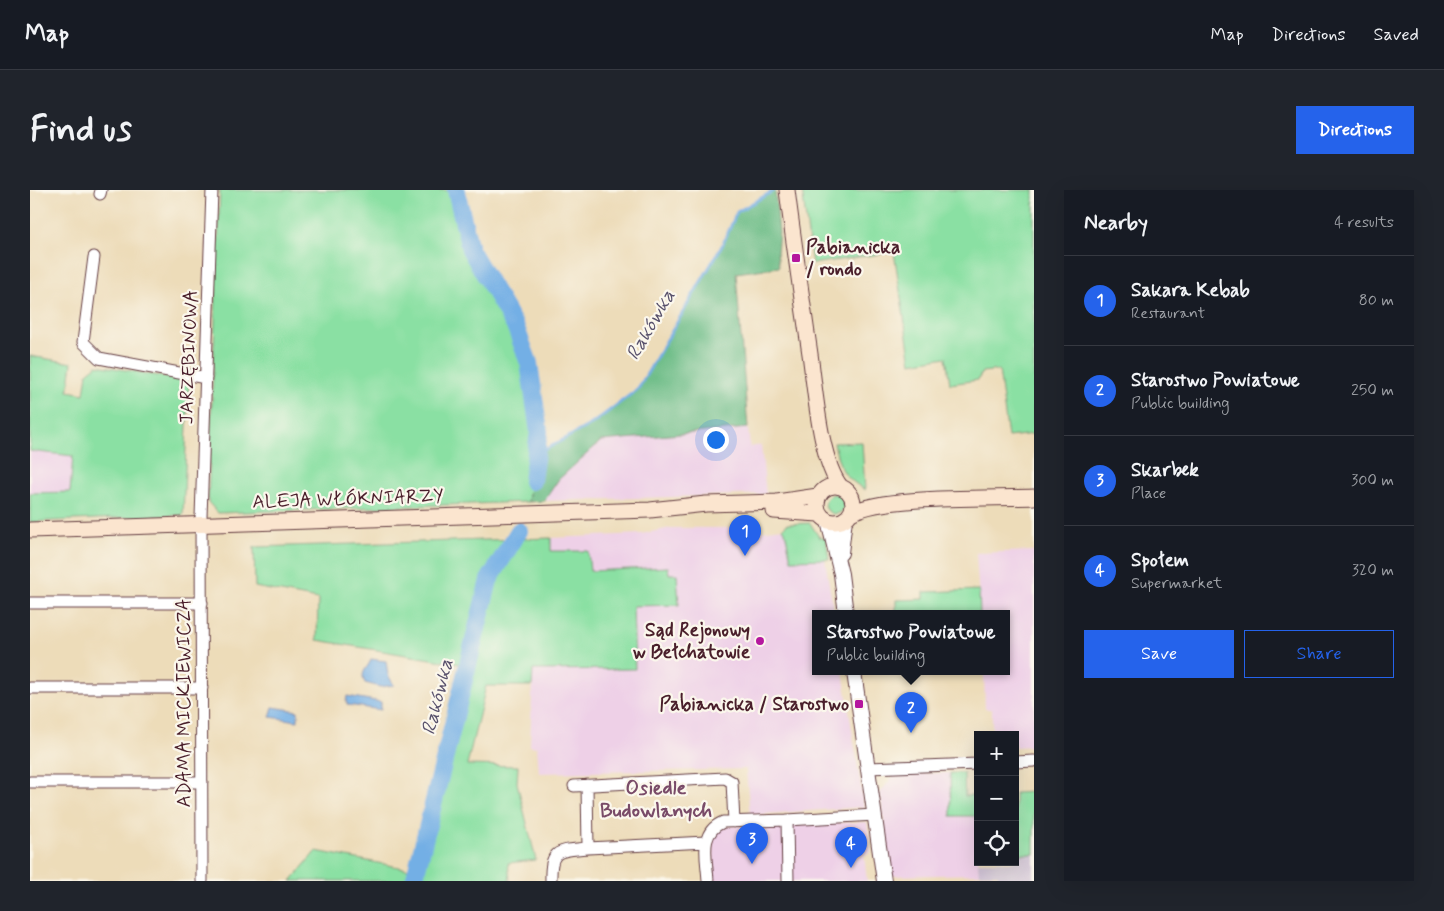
<!DOCTYPE html>
<html lang="en">
<head>
<meta charset="utf-8">
<style>
	:root { --surface:#171b24; --page:#20242c; --text:#f1f3f6; --muted:#9ea1a6; --line:#363941; --accent:#2563eb }
	body { margin:0; font-family:Mynerve,sans-serif; background:var(--page); color:var(--text) }
	.controls { position:absolute; right:15px; bottom:15px; display:grid; overflow:hidden; border-radius:0px; box-shadow:0 5px 20px #0002 }
	.controls button { width:45px; height:45px; display:grid; place-items:center; padding:0; border:0; border-bottom:1px solid var(--line); background:var(--surface); color:var(--text); font:25px sans-serif }
	.you { position:absolute; left:685px; top:249px; width:18px; height:18px; margin:-12px; border:4px solid #fff; border-radius:50%; background:#1a73e8; box-shadow:0 0 0 8px #1a73e833 }
	.badge { display:grid; place-items:center; width:32px; height:32px; border-radius:50%; background:var(--accent); color:#fff; font-size:16px; font-weight:700 }
	.pin { position:absolute; translate:-50% -41px; filter:drop-shadow(0 1px 2px #0008) }
	.pin::after { content:''; position:absolute; top:26px; width:18px; height:15px; background:inherit; clip-path:polygon(0 0,100% 0,50% 100%) }
	.popup { position:absolute; left:782px; top:420px; width:198px; height:65px; box-sizing:border-box; display:grid; place-content:center; border-radius:0px; background:var(--surface); filter:drop-shadow(0 1px 4px #0005); font-size:16px; white-space:nowrap; color:var(--muted) }
	.popup b { font-size:19px; color:var(--text) }
	.popup::after { content:''; position:absolute; left:50%; top:100%; margin-left:-10px; border:10px solid transparent; border-top-color:var(--surface) }
	.list { margin:0; padding:0; list-style:none }
	h2 { display:flex; justify-content:space-between; align-items:center; height:65px; margin:0; padding:0 20px; font-size:21px }
	h2 small { font-size:16px; font-weight:400; color:var(--muted) }
	.list li { display:grid; grid-template-columns:32px 1fr auto; gap:15px; align-items:center; box-sizing:border-box; height:90px; padding:0 20px; border-top:1px solid var(--line) }
	.list b { display:block; font-size:19px; white-space:nowrap }
	.list p { margin:0; font-size:16px; white-space:nowrap; color:var(--muted) }
	.list em { font-size:16px; font-style:normal; color:var(--muted) }
	.actions { display:flex; gap:10px; padding:15px 20px }
	.actions a { flex:1; padding:11px 0; border:1px solid var(--accent); border-radius:0px; text-align:center; font-size:18px; color:var(--accent) }
	.actions .main { background:var(--accent); color:#fff }
	.icon { flex:none; width:28px; height:28px; fill:none; stroke:currentColor; stroke-width:2; stroke-linecap:round; stroke-linejoin:round }
	.map { position:relative; flex:none; width:1004px; height:691px; overflow:hidden; border-radius:0px }
	header { display:flex; align-items:center; gap:30px; box-sizing:border-box; height:70px; padding:0 25px; background:var(--surface); border-bottom:1px solid var(--line) }
	header strong { font-size:24px }
	nav { display:flex; gap:28px; margin-inline-start:auto; font-size:18px }
	.intro { display:flex; align-items:center; justify-content:space-between; box-sizing:border-box; height:120px; padding:0 30px }
	h1 { margin:0; font-size:35px }
	.button { padding:12px 22px; border-radius:0px; background:var(--accent); color:#fff; font-size:18px; font-weight:700 }
	main { display:flex; gap:30px; padding:0 30px }
	aside { flex:1; background:var(--surface); border-radius:0px; box-shadow:0 5px 20px #0002 }
	.map>svg:first-child { display:block }
</style>
</head>
<body>
<header>
<strong>Map</strong>
<nav><a>Map</a><a>Directions</a><a>Saved</a></nav>
</header>
<div class="intro"><h1>Find us</h1><a class="button">Directions</a></div>
<main>
<div class="map">
<svg width="1004" height="691" viewBox="0 0 1004 691">
	<rect width="100%" height="100%" fill="#fbf7ec"/>
	<filter id="ink" filterUnits="userSpaceOnUse"><feTurbulence type="fractalNoise" baseFrequency=".02" numOctaves="2"/><feDisplacementMap in="SourceGraphic" scale="10" xChannelSelector="R" yChannelSelector="G"/><feConvolveMatrix kernelMatrix="1 2 1 2 8 2 1 2 1" color-interpolation-filters="sRGB"/></filter>
	<filter id="wash" filterUnits="userSpaceOnUse"><feTurbulence type="fractalNoise" baseFrequency=".0096" numOctaves="4" result="noise"/><feDisplacementMap in="SourceGraphic" scale="20" xChannelSelector="R" yChannelSelector="G"/><feGaussianBlur stdDeviation="1.12" result="paint"/><feColorMatrix in="noise" values="0 0 0 0 0 0 0 0 0 0 0 0 0 0 0 0 0 1.4 0 .05"/><feComposite in="paint" operator="in"/></filter>
	<g filter="url(#wash)">
		<rect width="100%" height="100%" fill="#eddcb9"/>
		<!-- built -->
		<path fill="#eed0e7" d="M718,238l2,19 11,-2 5,49 -222,7 15,-22 42,-38z
			M0,261l43,5 -3,36 -40,1z
			M641,338h66l23,3 23,-3 2,3 6,29 34,-1 9,55h-18v58h27l21,135 -114,8 -4,-46 -207,4 -2,-26 -7,-1 3,-76 101,-1 -2,-63 47,-1 -3,-31h-7l-1,-7 -78,4 -39,-20v-13l90,-4z
			M1004,361v195l-19,1v-12h-23v-26h-7l-1,-37h22v-58h-26l-4,-61z
			M920,583l1,43h26l2,58 -88,2 -11,-83 15,-19z
			M837,632l4,30 -7,3 3,26h-153l-1,-40 5,-11 12,-4z"/>
		<!-- industrial -->
		<path fill="#ccbed3" d="M985,664h19v27h-36v-7h-19l-1,-12h37z"/>
		<!-- green -->
		<path fill="#8ae0a3" stroke="#6a8067" d="M190,0h236l14,59 46,79 13,35 10,69 -11,70 -310,11 -10,-11z
			M772,0h232v244l-26,3 -9,-67 -17,2 -4,8 -28,4 -4,-27 -35,6 -17,-111 -82,12z
			M0,166l42,7 -4,28 16,3 3,-21 10,-8 92,16 -6,134 -153,7v-29l40,-1 3,-36 -43,-5z
			M832,252l3,48c-23,-15 -25,-21 -31,-47z
			M795 314a10 10 0 1 1 20 0a10 10 0 1 1-20 0Z
			M780,333l9,14 7,1 3,21 -38,1 -6,-29 -2,-3 4,-4z
			M521,348v13h37l2,20 78,-4 1,7h8l2,31 -46,1 2,63 -102,1 -1,16h-46l-19,79 51,1 -1,17 19,77 -28,3 2,18h-219l25,-30 98,19 52,-205 -149,-25 1,-41 -63,-12 -1,-40z
			M949,400l1,24h-84v-14l28,-1v-7z
			M920,583h14l1,23 13,-1v45l-1,-24h-26z
			M1004,602v62h-19v-61z"/>
		<!-- forest -->
		<path fill="#6fbe89" stroke="#5c6e5a" d="M745,0l4,43 -2,19 2,15 -43,6 12,155 -147,13 -42,38 -15,22 -16,1 6,-46 59,-33 45,-34 85,-145 14,-32z"/>
		<!-- water -->
		<path fill="#73afe5" stroke="#5e6788" d="M341,469l15,2 2,14 6,10 -14,2 -15,-4c-6,-12 4,-15 6,-24z
			M317,506l34,6v8l-33,-5 -2,-3z
			M243,517l25,4v10l-28,-4z"/>
		<g fill="none" stroke-linecap="round" stroke-linejoin="round">
			<!-- stream -->
			<path stroke="#73afe5" stroke-width="3" d="M504,266l59,-33 45,-34 85,-145 14,-32 38,-22"/>
			<!-- river -->
			<path stroke="#73afe5" stroke-width="18" d="M426,0l14,59 46,79 13,35 10,69 -7,49
				M384,691l75,-301 30,-49"/>
		</g>
	</g>
	<g filter="url(#ink)">
		<g fill="none" stroke-linecap="round" stroke-linejoin="round">
			<!-- minor casing -->
			<g stroke="#623b40" stroke-width="13">
				<path id="minor" d="M70,4l1,-4
					M64,67l-11,85 16,16 107,20
					M0,413h172
					M0,498h172
					M985,572l19,-1
					M838,578l110,-4
					M0,592h172
					M544,596l151,-8 7,4 2,40
					M757,630l88,-5
					M558,658l118,-6
					M172,691l-1,-364 11,-327
					M521,691c-1,-33 8,-30 37,-33l-1,-63
					M678,691c-1,-23 -10,-48 15,-59l64,-2 1,61"/>
			</g>
			<!-- tertiary casing -->
			<g stroke="#623b40" stroke-width="16">
				<path id="tertiary" d="M798,331l13,53 5,40
					M811,363l4,-34
					M824,482l30,209"/>
			</g>
			<!-- secondary casing -->
			<g stroke="#623b40" stroke-width="17">
				<path id="secondary" d="M757,0c7,55 15,109 23,164 5,34 10,108 31,133
					M787 314a18 18 0 1 1 36 0a18 18 0 1 1-36 0Z
					M744,321l45,3
					M821,323c34,-18 141,-14 183,-16
					M0,340l620,-20 56,-6 71,-2 41,-6"/>
			</g>
			<!-- minor -->
			<use href="#minor" stroke="#fff" stroke-width="11"/>
			<!-- tertiary -->
			<use href="#tertiary" stroke="#fff" stroke-width="14"/>
			<!-- secondary -->
			<use href="#secondary" stroke="#fbe5cf" stroke-width="15"/>
		</g>
	</g>
	<!-- markers -->
	<g fill="#b5179e" stroke="#fbf7ec" stroke-width="2">
		<rect x="761" y="63" width="10" height="10" rx="2.5"/>
		<circle cx="730" cy="451" r="5"/>
		<rect x="824" y="509" width="10" height="10" rx="2.5"/>
	</g>
	<g text-anchor="middle" dominant-baseline="central" stroke-width="4.5" stroke-linejoin="round" paint-order="stroke">
		<!-- poi labels -->
		<g font-size="19" font-weight="bold" fill="#4a1f2b" stroke="#fbf7ec" text-anchor="end">
			<text x="776" y="57" text-anchor="start">Pabianicka<tspan x="776" dy="22">/ rondo</tspan></text>
			<text x="720" y="440">Sąd Rejonowy<tspan x="720" dy="22">w Bełchatowie</tspan></text>
			<text x="819" y="514">Pabianicka / Starostwo</text>
		</g>
		<!-- street labels -->
		<g font-size="19" fill="#4a1f2b" stroke="#fbf7ec">
			<text transform="translate(159 167) rotate(-88)">JARZĘBINOWA</text>
			<text transform="translate(318 309) rotate(-2)">ALEJA WŁÓKNIARZY</text>
			<text transform="translate(154 513) rotate(-90)">ADAMA MICKIEWICZA</text>
		</g>
		<!-- water labels -->
		<g font-size="20" font-style="italic" fill="#58516c" stroke="#fbf7ec">
			<text transform="translate(621 135) rotate(-60)">Rakówka</text>
			<text transform="translate(408 507) rotate(-76)">Rakówka</text>
		</g>
		<!-- neighbourhood labels -->
		<g font-size="20" font-weight="bold" fill="#794b68" stroke="#fbf7ec">
			<text x="626" y="598">Osiedle<tspan x="626" dy="23">Budowlanych</tspan></text>
		</g>
	</g>
</svg>
<div class="controls">
<button>+</button>
<button>−</button>
<button><svg class="icon" aria-label="locate" viewBox="0 0 24 24"><circle cx="12" cy="12" r="6"/><path d="M12 2v4M12 18v4M2 12h4M18 12h4"/></svg></button>
</div>
<div class="you"></div>
<div class="pin badge" style="left:715px;top:366px">1</div>
<div class="pin badge" style="left:881px;top:543px">2</div>
<div class="popup"><b>Starostwo Powiatowe</b>Public building</div>
<div class="pin badge" style="left:722px;top:674px">3</div>
<div class="pin badge" style="left:821px;top:678px">4</div>
</div>
<aside>
<h2>Nearby<small>4 results</small></h2>
<ul class="list">
<li><span class="badge">1</span><div><b>Sakara Kebab</b><p>Restaurant</p></div><em>80 m</em></li>
<li><span class="badge">2</span><div><b>Starostwo Powiatowe</b><p>Public building</p></div><em>250 m</em></li>
<li><span class="badge">3</span><div><b>Skarbek</b><p>Place</p></div><em>300 m</em></li>
<li><span class="badge">4</span><div><b>Społem</b><p>Supermarket</p></div><em>320 m</em></li>
</ul>
<div class="actions"><a class="main">Save</a><a>Share</a></div>
</aside>
</main>
</body>
</html>
